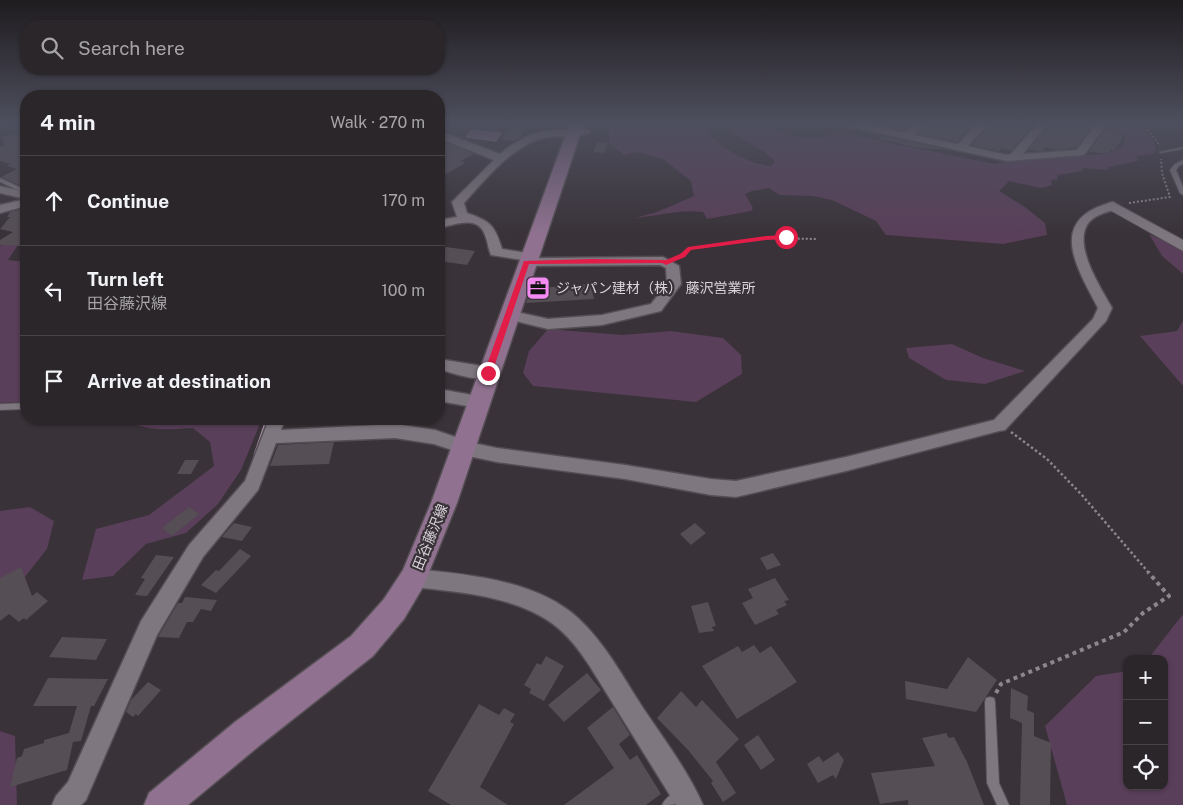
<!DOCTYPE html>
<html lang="en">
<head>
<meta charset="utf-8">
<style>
	:root { --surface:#2b262a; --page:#332e32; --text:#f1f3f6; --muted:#a6a5a8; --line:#474347 }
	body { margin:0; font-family:"Public Sans","Noto Sans JP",sans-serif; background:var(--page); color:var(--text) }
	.controls { position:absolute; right:15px; bottom:15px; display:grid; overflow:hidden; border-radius:10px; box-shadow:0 1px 4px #0004 }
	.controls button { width:45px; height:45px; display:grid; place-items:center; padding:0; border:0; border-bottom:1px solid var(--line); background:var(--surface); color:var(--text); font:25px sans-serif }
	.stop { position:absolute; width:15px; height:15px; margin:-11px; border:4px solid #e11d48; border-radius:50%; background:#fff }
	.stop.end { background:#e11d48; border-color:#fff; box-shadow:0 1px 5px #0008 }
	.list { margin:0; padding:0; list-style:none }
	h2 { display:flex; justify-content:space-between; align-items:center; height:65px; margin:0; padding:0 20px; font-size:21px }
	h2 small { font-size:16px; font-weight:400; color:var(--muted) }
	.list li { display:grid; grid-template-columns:32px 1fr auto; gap:15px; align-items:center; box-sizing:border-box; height:90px; padding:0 20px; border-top:1px solid var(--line) }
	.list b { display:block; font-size:19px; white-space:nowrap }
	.list p { margin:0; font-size:16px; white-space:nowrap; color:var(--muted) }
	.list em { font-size:16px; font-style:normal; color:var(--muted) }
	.icon { flex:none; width:28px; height:28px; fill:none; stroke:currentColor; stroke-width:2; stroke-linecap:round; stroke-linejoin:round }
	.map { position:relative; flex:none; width:1183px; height:805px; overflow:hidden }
	.search { position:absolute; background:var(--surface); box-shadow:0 1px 4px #0004; left:20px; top:20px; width:425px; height:55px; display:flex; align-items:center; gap:12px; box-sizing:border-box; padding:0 18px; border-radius:20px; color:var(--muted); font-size:19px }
	.panel { position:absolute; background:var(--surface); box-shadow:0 1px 4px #0004; left:20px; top:90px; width:425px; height:335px; border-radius:20px }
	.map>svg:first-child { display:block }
</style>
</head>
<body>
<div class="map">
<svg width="1183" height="805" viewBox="0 0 1183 805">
	<rect width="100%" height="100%" fill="#393238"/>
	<!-- green -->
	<path fill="#593f59" d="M609,123h93c10,22 46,41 69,43l4,-4c-14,-17 -36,-20 -50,-38 28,-8 52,10 79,14 18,3 23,-6 37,-5l154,31 10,-2 105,-9 13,-7 3,-11 -21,-5 4,-7h30l15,19 2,9 -4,3 -16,2 2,5 -29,6 -1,3 -25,-2 -1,3 -25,4 1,4 -7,1 1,5 -11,3 -32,-7 -10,10 26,16 20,16 2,12 -44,9 -117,-9 -10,-14 -44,-21 -19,-4 -33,-1 -11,-7 -17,3 -7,3 8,14 -2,3 -44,8 -4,-7c-21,-3 -47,4 -68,6l22,-6 37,-16 -3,-15 -28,-22 -26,-7 -13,3 -15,-12z
		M1149,234l34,15v25l-21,-18z
		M13,240l5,5 -10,15 18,2v140l-26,1v-157z
		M1183,321v65l-43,-50 37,-5z
		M548,329l74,6 49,-4 52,7 18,17 1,19 -46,28 -163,-16 -10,-13 6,-22z
		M952,344l31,14 42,13 -40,13 -39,-4 -37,-22 -3,-10z
		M129,419h133l-21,51 -23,34 -32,29 -40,11 -33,32 -31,4 14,-51 53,-14 65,-49 -4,-24 -17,-14c-18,1 -51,5 -64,-9z
		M30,507l24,14 -7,28 -34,43 -13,21v-102z
		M1183,614v191h-116l-22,-79 51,-50 31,-5v115h37v-127h-16z
		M0,731l15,5 2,69h-17z"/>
	<!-- water -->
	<path fill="#8f718e" stroke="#a68fa5" d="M471,130l30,3 -5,8 -30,-4z"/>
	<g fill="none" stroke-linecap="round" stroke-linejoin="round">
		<!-- stream -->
		<path stroke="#a68fa5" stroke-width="4.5" d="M256,454l12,-35"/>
	</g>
	<!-- building -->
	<path fill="#554e55" d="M512,123h17l-9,15 -6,3 -13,-1z
		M871,123h41l-8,8z
		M928,123h47l-18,19 -39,-8z
		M991,123h44l-24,28 -10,-3 -1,3 -28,-6z
		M1050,123h45l-18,24 -21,3 -10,-3 -4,4 -14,-1z
		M1105,130l18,5 -2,6 -7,10 -3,-1 -2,3h-10l-10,-2z
		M24,132l2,12 -1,44 -24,-11 16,-8 -10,-3 3,-2 -10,-3v-14l4,-1 -2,-9z
		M883,136l64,14 -32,-3 -37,-8z
		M439,140l21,8 14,6 -13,7 4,2 -26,15z
		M597,142l11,1 -4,10 -11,-1z
		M26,208v38l-26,-1v-5l13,-8 -13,-3 10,-12h-3l3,-5z
		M439,246l36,5 -8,14 -28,-4z
		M591,284l3,15 -68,4 6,-17h7v2z
		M334,442l-5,22 -59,2 8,-21z
		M185,460h14l-8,14h-14z
		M189,507l10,7 -27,22 -10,-8z
		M234,523l18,4 -10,14 -20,-4z
		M695,523l11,10 -15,12 -11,-11z
		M240,549l11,7 -35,37 -15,-8 15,-15 3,1z
		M773,553l8,12 -14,5 -7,-12z
		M156,555l18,2 -27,39 -12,-1 10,-16 -4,-1z
		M21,567l11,29 5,-4 11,9 -22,19 -2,-2 -5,4 -10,-8 -9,7v-43z
		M775,578l14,22 -5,1 3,4 -11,5 3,4 -24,11 -13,-22 11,-5 -5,-9z
		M185,597l32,3 -6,11 -10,-2 -8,13h-6l-8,16 -21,-1 20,-34h4z
		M708,602l8,24 -4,1 2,4 -15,2 -8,-27z
		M62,637l45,2 -11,21 -47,-3z
		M754,645l6,8 11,-7 26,36 -60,37 -35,-53 36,-20 4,6z
		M546,656l18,10 -20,35 -15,-8 2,-4 -7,-4 13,-22 4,2z
		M968,657l29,23 -21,32 -70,-13 -1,-18 42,8z
		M587,673l14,17 -37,32 -16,-17z
		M48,678l60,1 -14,27h-3l-10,35 -8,1 -6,28 -57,17 7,-29 5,-2 2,-7 20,-6v-3l25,-7 8,-27h-44z
		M148,682l13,8 -23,26 -2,-2 -3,3 -7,-5 5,-12z
		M1011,688l17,8 -1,14 7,3v23l17,7 -1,62h-30l2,-82 -12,-5z
		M681,691l15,16 6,-7 37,39 -23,23 20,31 -13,9 -12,-19 2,-2 -25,-31 -31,-32z
		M479,704l20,11 5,-7 11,6 -5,8 4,2 -34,63 28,18h-57l-23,-14z
		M613,707l17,28 -11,9 11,16 7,-5 24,39 -15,11h-82l50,-37 -27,-40z
		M946,733l3,5 5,-1 13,25 17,43h-76v-5l-28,4 -9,-31 64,-7 -13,-28z
		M758,735l17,25 -14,10 -17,-25z
		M838,752l6,8 -8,19 -3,-4 -15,8 -11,-19 12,-8 4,6z"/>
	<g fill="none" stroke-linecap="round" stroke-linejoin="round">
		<!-- service casing -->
		<g stroke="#544e54" stroke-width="2">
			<path id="service" d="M1183,147v2l-22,4 -2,-1z
				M1183,160v4l-4,2 -3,4 7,17v8l-3,-2 -10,-23 5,-6z
				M0,178l26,12v4l-26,-12z
				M26,403v6l-26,1v-6z
				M990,697l4,1 1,4 4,81 10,22h-12l-10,-22 -2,-81 1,-4z
				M682,788l4,2 2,4c-5,11 -15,11 -26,11 3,-7 13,-14 20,-17z"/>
		</g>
		<!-- minor casing -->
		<g stroke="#544e54" stroke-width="3">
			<path id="minor" d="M18,123h8v7l-4,-1z
				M842,123h20l43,10 10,-10h11l-12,12 44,9 20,-21h11l-21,23 39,9 4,-1 27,-31h10l-25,31 54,-4 20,-27h10l-23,32 -77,6 -160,-35z
				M585,128l5,3 -1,2c-16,6 -32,1 -47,5 -32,10 -56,41 -78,65l3,10c23,8 28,12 35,36l32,5 1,4 128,-1 16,9 2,18 -20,27 -59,14 -54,4 -45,-11 -2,-3 2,-3 5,-2 40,9 54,-4 49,-11 16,-20 -1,-16 -6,-3 -133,1 -5,-1 -2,-3 2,-2 -31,-5c-3,-6 -3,-13 -6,-20 -7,-21 -31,-10 -46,-7v-8l18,-3 -5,-15 42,-42 -55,-22v-7l61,23c13,-11 28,-20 46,-23 13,-2 26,0 39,-3z
				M0,186l26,6v14l-26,7v-8l26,-6 -26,-6z
				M1113,202l6,4 -2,3c-10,3 -24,6 -30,16 -13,23 14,63 25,83l-6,13 -101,109 -6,1 -153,40 -110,26 -25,-2 -86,-16 -128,-17 -24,-5 -39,-13 -39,-6 -119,5 -18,47 -55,67 -46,78 -71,165 -5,5h-29l4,-9 12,-14 73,-161 48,-76 56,-64 24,-62h16l-4,11 114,-6 40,6 38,13 24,5 128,17 86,14 25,2 110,-24 148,-37 99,-101 5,-11c-22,-42 -52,-89 15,-106z
				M439,359l49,8 6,2 2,4 -2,4c-17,5 -39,-3 -55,-8z
				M439,389l39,7 6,2 2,4 -2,4 -6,2 -39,-7z
				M413,569c54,5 123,11 165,49 27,25 45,59 65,90 21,31 45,63 60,97h-27l-87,-140c-10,-15 -21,-30 -36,-41 -38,-28 -94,-32 -140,-37l-7,-2 -3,-7 3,-7z"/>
		</g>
		<!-- tertiary casing -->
		<g stroke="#544e54" stroke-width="2">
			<path id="tertiary" d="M1113,202l70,38v11l-75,-42 -2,-3 2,-3z"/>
		</g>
		<!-- secondary casing -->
		<g stroke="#544e54" stroke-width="3">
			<path id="secondary" d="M570,123h14l-127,380 -34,84 -19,32 -31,37 -114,90 -71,59h-44l5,-12 86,-71 116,-86 33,-37 19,-29 28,-67z"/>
		</g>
		<!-- path-far2 -->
		<path stroke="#8c878c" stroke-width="2" stroke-dasharray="2 2" stroke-linecap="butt" d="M1143,123l17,23
			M1129,203l41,-6 -8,-24 -1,-14
			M678,258l10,-9 78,-11 51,1"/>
		<!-- path-far1 -->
		<path stroke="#8c878c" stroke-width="2.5" stroke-dasharray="2.5 2.5" stroke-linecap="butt" d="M1011,432l36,27 34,35 68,79"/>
		<!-- path -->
		<path stroke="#8c878c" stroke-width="4" stroke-dasharray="4 4" stroke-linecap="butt" d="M996,693l5,-9 123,-52 19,-19 26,-17 -21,-24"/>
		<!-- service -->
		<use href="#service" fill="#7f777f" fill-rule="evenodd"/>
		<!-- minor -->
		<use href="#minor" fill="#7f777f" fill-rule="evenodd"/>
		<!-- tertiary -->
		<use href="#tertiary" fill="#7f777f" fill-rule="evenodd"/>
		<!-- secondary -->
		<use href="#secondary" fill="#907290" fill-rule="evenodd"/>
	</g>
	<!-- sky -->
	<linearGradient id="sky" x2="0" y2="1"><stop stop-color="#1f1c1f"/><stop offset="0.52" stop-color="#4e4f5e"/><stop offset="1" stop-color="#4e4f5e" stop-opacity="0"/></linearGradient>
	<rect width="1183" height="236" fill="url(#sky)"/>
	<!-- route -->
	<path fill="#e11d48" d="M786,235l3,2 -1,2 -22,1 -75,10 -6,7 -19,8 -4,-2 -133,1 -37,109 -4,2 -4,-2 40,-112 67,-2 75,1 14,-6 8,-7 78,-11z"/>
	<!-- icons -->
	<defs>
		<g id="office-square" transform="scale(1.25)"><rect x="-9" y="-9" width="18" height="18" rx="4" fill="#f28af2" stroke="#393238"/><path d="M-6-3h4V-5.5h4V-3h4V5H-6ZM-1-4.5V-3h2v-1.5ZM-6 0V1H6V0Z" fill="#111"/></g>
	</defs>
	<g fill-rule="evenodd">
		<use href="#office-square" x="538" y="288"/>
	</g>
	<g text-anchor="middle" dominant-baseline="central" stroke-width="4.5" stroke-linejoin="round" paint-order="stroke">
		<!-- poi labels -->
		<g font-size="14" fill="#dad5da" stroke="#393238" text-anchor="start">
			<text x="556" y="288">ジャパン建材（株） 藤沢営業所</text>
		</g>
		<!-- street labels -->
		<g font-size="14" fill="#dad5da" stroke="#393238">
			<text transform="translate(430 537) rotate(-68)">田谷藤沢線</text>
		</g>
	</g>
</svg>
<div class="controls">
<button>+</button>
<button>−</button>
<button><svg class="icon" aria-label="locate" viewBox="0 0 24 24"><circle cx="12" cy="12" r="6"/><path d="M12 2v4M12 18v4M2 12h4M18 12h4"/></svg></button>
</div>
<div class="stop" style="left:786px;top:237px"></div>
<div class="stop end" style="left:488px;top:373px"></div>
<div class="search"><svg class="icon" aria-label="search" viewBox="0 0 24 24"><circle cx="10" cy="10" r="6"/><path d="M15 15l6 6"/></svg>Search here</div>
<section class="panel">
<h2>4 min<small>Walk · 270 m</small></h2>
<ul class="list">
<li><svg class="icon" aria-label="ahead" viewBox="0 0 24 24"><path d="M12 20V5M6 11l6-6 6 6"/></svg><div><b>Continue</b></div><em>170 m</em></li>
<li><svg class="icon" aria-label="left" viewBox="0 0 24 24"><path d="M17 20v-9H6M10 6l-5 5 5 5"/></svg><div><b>Turn left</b><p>田谷藤沢線</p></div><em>100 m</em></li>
<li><svg class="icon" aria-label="arrive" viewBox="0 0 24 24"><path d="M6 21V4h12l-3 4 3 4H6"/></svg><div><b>Arrive at destination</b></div></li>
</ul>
</section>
</div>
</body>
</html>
